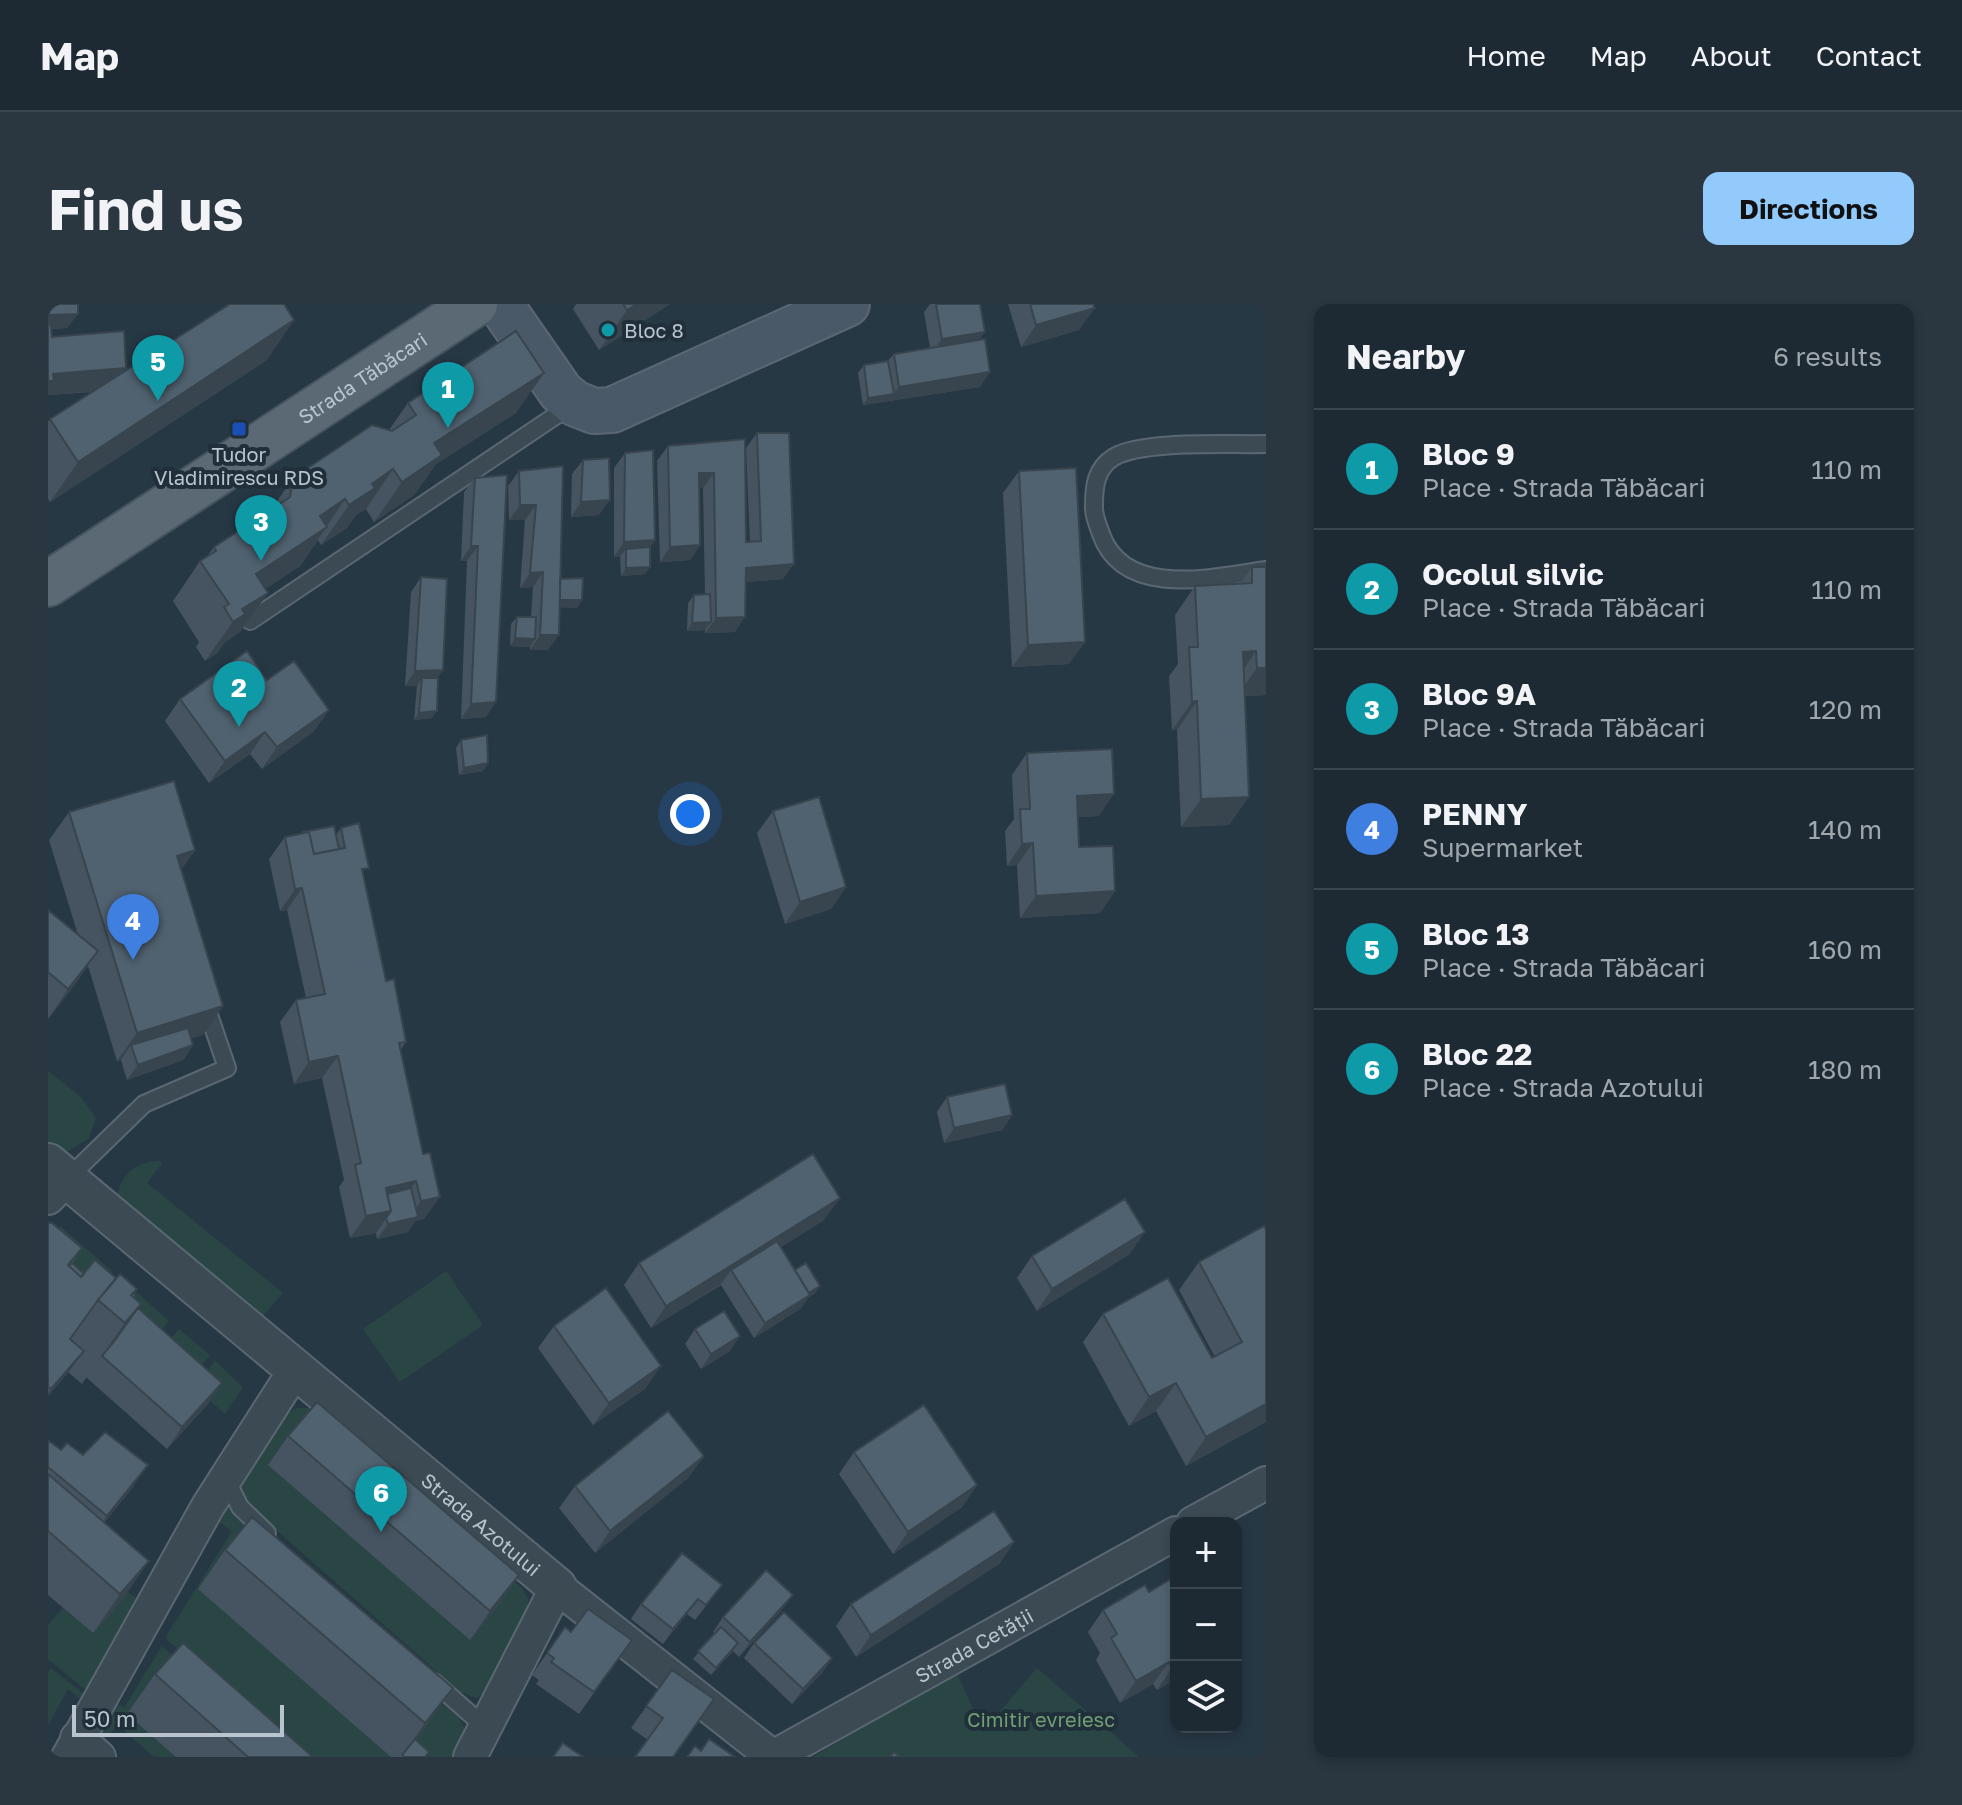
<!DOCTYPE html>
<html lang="en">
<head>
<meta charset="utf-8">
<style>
	:root { --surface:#1d2a34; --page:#2a3640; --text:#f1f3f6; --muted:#a0a7ac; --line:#3b464f; --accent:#91cafb }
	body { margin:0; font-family:"Golos Text",sans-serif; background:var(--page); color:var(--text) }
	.controls { position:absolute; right:24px; bottom:24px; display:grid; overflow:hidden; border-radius:16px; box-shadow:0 4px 12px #0003 }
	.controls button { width:72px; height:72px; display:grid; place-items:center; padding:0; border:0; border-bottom:2px solid var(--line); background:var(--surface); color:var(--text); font:40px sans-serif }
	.scale { position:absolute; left:24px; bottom:20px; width:212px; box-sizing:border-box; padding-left:8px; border:4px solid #b9c4ce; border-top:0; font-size:22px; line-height:28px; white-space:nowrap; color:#b9c4ce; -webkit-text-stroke:6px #202f3a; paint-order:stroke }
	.you { position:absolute; left:642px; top:510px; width:28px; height:28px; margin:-20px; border:6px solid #fff; border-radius:50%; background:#1a73e8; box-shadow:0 0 0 12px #1a73e833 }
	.badge { display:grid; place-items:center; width:52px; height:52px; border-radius:50%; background:var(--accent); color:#fff; font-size:26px; font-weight:700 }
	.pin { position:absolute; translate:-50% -66px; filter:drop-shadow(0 2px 4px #0008) }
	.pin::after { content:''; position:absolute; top:42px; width:28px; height:24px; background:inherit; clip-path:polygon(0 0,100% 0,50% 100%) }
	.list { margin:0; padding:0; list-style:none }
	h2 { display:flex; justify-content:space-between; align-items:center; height:104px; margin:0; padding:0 32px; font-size:34px }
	h2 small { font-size:26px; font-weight:400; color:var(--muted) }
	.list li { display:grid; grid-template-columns:52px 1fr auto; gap:24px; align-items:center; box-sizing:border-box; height:120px; padding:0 32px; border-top:2px solid var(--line) }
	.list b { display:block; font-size:30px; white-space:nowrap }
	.list p { margin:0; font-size:26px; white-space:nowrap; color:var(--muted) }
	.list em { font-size:26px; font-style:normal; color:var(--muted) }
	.icon { flex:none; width:44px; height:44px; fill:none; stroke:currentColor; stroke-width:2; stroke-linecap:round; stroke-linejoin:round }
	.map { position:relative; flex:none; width:1218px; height:1453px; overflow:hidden; border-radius:16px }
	header { display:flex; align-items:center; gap:48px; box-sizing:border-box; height:112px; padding:0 40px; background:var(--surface); border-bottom:2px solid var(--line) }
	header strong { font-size:38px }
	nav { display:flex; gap:44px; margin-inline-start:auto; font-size:28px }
	.intro { display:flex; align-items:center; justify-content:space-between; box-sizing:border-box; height:192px; padding:0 48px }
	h1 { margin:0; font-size:56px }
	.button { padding:20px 36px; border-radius:16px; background:var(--accent); color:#111; font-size:28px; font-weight:700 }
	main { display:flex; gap:48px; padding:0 48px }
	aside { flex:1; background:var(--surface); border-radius:16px; box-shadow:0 4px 12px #0003 }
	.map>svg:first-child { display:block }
</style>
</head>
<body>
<header>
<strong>Map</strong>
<nav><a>Home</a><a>Map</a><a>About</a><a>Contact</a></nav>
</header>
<div class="intro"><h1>Find us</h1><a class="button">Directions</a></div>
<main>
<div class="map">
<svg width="1218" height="1453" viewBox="0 0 1218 1453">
	<rect width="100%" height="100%" fill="#273845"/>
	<!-- green -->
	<path fill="#294645" d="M0,767l33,26 15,21 -7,20 -25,16 -16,-9z
		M112,857l2,2 -15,20 136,110 -26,30 -141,-118c1,-26 17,-44 44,-44z
		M12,922l52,45 -16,18 -48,-50z
		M398,967l37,54 -83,57 -37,-53z
		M76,977l45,40 -22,25z
		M131,1025l31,26 -22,27 -31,-27z
		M167,1057l28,26 -18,27 -31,-27z
		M250,1104h17l208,181 5,10 -1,12 -44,82 -6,5 -17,-6 -211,-186 -10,-23 42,-67z
		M180,1200l20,25 209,186 9,15 -10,27h-157l-134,-119 67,-107 -20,-14z
		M68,1280l20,14 -50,92 -38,-31v-34l15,-17 30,25z
		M114,1342l124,111h-132l-36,-32 -17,19 -12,-19 17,-28 18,11z
		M3,1364l37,29 -3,6 -17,-14 -20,36v-53z
		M989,1364l102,89h-326l143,-85 17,36 17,15z"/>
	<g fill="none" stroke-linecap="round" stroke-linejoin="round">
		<!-- service casing -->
		<g stroke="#5a6772" stroke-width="20">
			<path id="service" d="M1218,140c-36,1 -124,-4 -152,13 -18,11 -20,29 -20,48 -1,10 4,20 7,29 23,66 115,43 165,36
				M202,317l323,-217
				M19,875l77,-75 83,-36 -22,-65
				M178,1175l14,28 27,26
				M386,1378l51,45"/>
		</g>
		<!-- minor casing -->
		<g stroke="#5a6772" stroke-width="36">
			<g id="minor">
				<path d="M0,894l19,-19"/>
				<path d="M1145,1219l73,-40"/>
				<path d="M29,1434l22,19"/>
				<path d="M20,1453l140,-251 87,-136"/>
				<path d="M422,1453l87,-170 216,170"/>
				<path id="s1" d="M725,1453l403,-224"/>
			</g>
		</g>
		<!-- tertiary casing -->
		<g stroke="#5a6772" stroke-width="42">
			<g id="tertiary">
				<path id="s2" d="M0,859l509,424"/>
			</g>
		</g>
		<!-- secondary casing -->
		<g stroke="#5a6772" stroke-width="48">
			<path id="secondary" d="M452,0l61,88 13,11 20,8 18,-1 235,-106"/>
		</g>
		<!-- primary casing -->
		<g stroke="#45535e" stroke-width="48">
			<g id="primary">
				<path id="s3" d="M0,280l427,-280"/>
			</g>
		</g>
		<!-- service -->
		<use href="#service" stroke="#3c4a54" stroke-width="16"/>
		<!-- minor -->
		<use href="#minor" stroke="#3c4a54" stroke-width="32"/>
		<!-- tertiary -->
		<use href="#tertiary" stroke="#3c4a54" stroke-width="38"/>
		<!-- secondary -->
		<use href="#secondary" stroke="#4a5967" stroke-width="44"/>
		<!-- primary -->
		<use href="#primary" stroke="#5a6974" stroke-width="44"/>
	</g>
	<!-- wall -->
	<path fill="#455460" d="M0,0l30,10 -11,14 -16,1 1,8 74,31 -2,4 143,-12 -217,142 -2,-3v-77l2,-3 42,-27 -44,3z
		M528,0h94l-71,46 -26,-41z
		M882,0h50l-1,36 1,47 -117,18 -5,-32 6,-8 24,-4 6,-7 36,-6 -6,-36z
		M960,0h85l-14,26 -58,17z
		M360,99l108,10 -80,51 -22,31 -40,27 -8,-13 -10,6 -9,13 -26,17 -3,-5 -18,26 -35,23 3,4 -28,39 -15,10 -8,11 -12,8 -9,-14 3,-5 -26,-41 27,-40 6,-3 8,-11 57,-37 22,-32 96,-48z
		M709,129l26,146 -37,3 -11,50 -30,1v-3l-18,1 1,-28 6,-8h11l-2,-107h-3v57l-10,15 -30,2 -3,-101 11,-15 77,-7 1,103h4l-4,-94z
		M577,149l30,87 -5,7v20l-5,7 -24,2 -1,-20 -6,1v-89z
		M535,156l16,55 -28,2 1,-43z
		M515,162l-3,113 17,29 -17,-1 -12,43h-18v-3l-20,-1 1,-22 6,-7h14l2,-30 -13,1 5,-68h-16l-1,-34 11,-15z
		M971,167l50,193 -57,3 -9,-174z
		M427,174l11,239 -25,2 6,-158h-6l3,-69z
		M1204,263l14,128 -22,1 -15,129 -48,2 -4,-97h-5l-3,-54 9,-12 -3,-49 20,-29 45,-2z
		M373,273l17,101 -6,40 -18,2 3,-34h-12l6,-94z
		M219,376l62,30 -16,22 -51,37 -12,-15 -41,29 -44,-62 15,-22z
		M413,436l27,23 -5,8 -24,4 -3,-27z
		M979,449l72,63 -21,1 1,30 36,44 -15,22 -80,5 -3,-53 -10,1 -2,-35 9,-12 -2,-44z
		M725,507l73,76 -15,22 -46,15 -28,-91z
		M21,508l126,38 -14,20 42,136 -20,29 -12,3 2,7 -10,15 -56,20 -6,-20 -4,1 -29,-95 -18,25 -22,28v-109l30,25 -29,-95z
		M293,524l22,48 23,105 20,61 -6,8 24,169 -9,2 -7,11 -31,7 -1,-6 -26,5 -11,-51 5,-7 -22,-102 -28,6 -14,-62 16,-22 10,-2 -19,-88 -7,1 -11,-52 16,-22 51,-2z
		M899,793l65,18 -10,15 -58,13 -7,-31z
		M776,916l-43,27 14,23 25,16 -6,8 -6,4 -8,11 -46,29 -33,-53 -70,43 -27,-43 15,-22z
		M0,919l34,25 -10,15 12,11 50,19 4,15 84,75 -15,22 -40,44 -80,-71v-1l-5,7 -14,-12 -20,24z
		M1216,922l2,196 -80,44 -30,-55 -27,15 -46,-84 20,-28 109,44 3,-1 -36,-67 20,-28z
		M1082,950l-93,57 -20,-33 15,-22z
		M506,1022l92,62 -53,37 -55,-77z
		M647,1025l35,22 -29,18 -16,-25z
		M240,1132l231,139 -20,29 -29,36 -202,-175z
		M0,1136l13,10 22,5 50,32 -29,36 45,38 -28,40 -28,32 -45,-38z
		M806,1148l123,33 -15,22 -69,47 -54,-80z
		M656,1152l-16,22 -93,75 -36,-45 16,-22z
		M966,1238l-15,22 -143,93 -20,-31 15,-22z
		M177,1246l228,138 -38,52 10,17h-34l-193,-168z
		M674,1281l-27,35 -8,-6 -24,30 -32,-25 10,-15z
		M1097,1281l31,94 -19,11 -4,-6 -33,19 -24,-43 4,-7 -12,-21 15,-22z
		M734,1306l-43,47 -6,-6 -22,24 -18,-16 22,-25 -2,-2 10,-15z
		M517,1323l6,5 61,8 -53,74 -43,-30 3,-4 -7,-5z
		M706,1339l78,15 -10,15 -30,31 -48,-46z
		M624,1366l42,29 -66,41 -17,-12z
		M107,1370l158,83h-137l-49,-43z"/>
	<!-- shaded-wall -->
	<path fill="#38454e" d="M589,0h33l-71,46 28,-40z
		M1047,4l-16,22 -58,17 15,-22z
		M30,10l-11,14 -19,1v-14z
		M246,16l-27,40 -217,142 28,-40z
		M937,28l-11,15 -43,7 11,-15z
		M78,64l-15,22 -63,5v-14l5,-7z
		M942,68l-10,15 -117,18 5,-7 25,-4 6,-7z
		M496,69l-28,40 -80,51 -22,31 -40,27 28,-40 32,-39z
		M345,165l-27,40 -10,6 -9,13 -26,17 28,-40 23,-21z
		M651,169h15l-11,15h-14z
		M297,195l-45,67 -72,47 28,-39 64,-58z
		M562,196l-11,15 -28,2 10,-15z
		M472,201h16l-11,15h-16z
		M607,236l-10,15 -19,-6 -6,7 -6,1 10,-15z
		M652,241l-10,15 -30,2 10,-15z
		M423,242h7l-11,15h-6z
		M746,260l-11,15 -47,4 10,-15z
		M602,263l-5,7 -24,2 5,-8z
		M495,268l-10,15 -13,1 10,-15z
		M220,289l-28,39 -15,10 -8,11 -12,8 37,-52z
		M507,295l27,1 -5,8 -28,-1z
		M697,313l-10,15 -30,1 11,-15z
		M663,318l-6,8 -18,1 5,-8z
		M492,331h19l-11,15h-18z
		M467,334l20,1 -5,8 -20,-1z
		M1037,338l-16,22 -57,3 16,-22z
		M1208,347l-20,29 7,-28z
		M1209,364h9v27l-29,1z
		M395,366l-10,15 -11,-7 -5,8h-12l10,-15z
		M1149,397l-20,29h-5l20,-28z
		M448,398l-10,15 -25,2 10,-15z
		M281,406l-16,22 -51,37 15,-22z
		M389,407l-5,7 -18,2 5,-7z
		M217,428l-15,22 -41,29 16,-22z
		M440,459l-5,8 -24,4 5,-7z
		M1066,490l-15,22 -38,2 16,-22z
		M1201,493l-20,28 -48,2 20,-28z
		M985,539l-16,22 -10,1 15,-22z
		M147,546l-20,29 2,-23z
		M798,583l-15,22 -46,15 15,-22z
		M254,584l-15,22 -7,1 15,-22z
		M1067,587l-15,22 -80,5 16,-22z
		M50,647l-28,40 -22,28 20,-30z
		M175,702l-20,29 -68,21 -4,-11 -10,15 -4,1 20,-28z
		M145,741l-10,15 -56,20 11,-15z
		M290,752l-16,22 -28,6 15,-22z
		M964,811l-10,15 -58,13 10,-15z
		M368,877l-15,22 -17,4 2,-19z
		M392,893l-16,22 -9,2 -7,11 -31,7 11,-15 21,-5 12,-18z
		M792,894l-16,22 -89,56 -4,-6 -10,14 -70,44 15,-22z
		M343,907l-15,22 -26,5 16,-22z
		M1097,928l-15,22 -93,57 15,-22z
		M772,982l-6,8 -6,4 -8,11 -46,29 11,-15z
		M93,1000l-38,53 -1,-1 -20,28 43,-61z
		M692,1032l-10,15 -29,18 10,-15z
		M36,1047l-16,22 -20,23v-3l3,-4z
		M613,1062l-15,22 -53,37 16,-22z
		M174,1079l-15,22 -40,44 15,-22z
		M1128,1079l-20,28 -27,15 20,-29z
		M1218,1100v18l-80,44 20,-29z
		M656,1152l-16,22 -93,75 15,-22z
		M100,1161l-15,22 -41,51 15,-22z
		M929,1181l-15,22 -69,47 15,-22z
		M966,1238l-15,22 -143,93 15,-22z
		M101,1257l-28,40 -28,32 27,-39z
		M471,1271l-20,29 -29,36 20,-29z
		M745,1291l-11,15 -43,47 11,-15z
		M650,1295l-11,15 -24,30 10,-15z
		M784,1354l-10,15 -30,31 11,-15z
		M1121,1358l-16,22 -33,19 16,-22z
		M1128,1362v13l-19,11 15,-22z
		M405,1384l-28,40 -22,27 22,-32z"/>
	<!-- building -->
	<path fill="#506270" stroke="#38454e" stroke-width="2" d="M0,0h30v10l-30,1z
		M182,0h54l10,16 -216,142 -28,-43z
		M575,0h14l-10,6z
		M888,0h44l5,28 -43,7z
		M982,0h63l2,4 -59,17z
		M0,21h3l1,12 72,-6 2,37 -73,6 1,7h-6z
		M468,27l28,42 -110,70 8,12 -40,27 -9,-13 -21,15 3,4 -26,17 -4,-6 -25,17 7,11 -71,47 12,19 -26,16 3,5 -12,8 -9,-15 5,-3 -29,-43 16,-10 -2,-4 76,-50 3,-19 79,-53 20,6 24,-16 -8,-12z
		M937,35l5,33 -91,15 -5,-33z
		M840,57l6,33 -26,4 -4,-33z
		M709,129h32l5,131 -48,4 -1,49 -29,1 -2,-145h-15l1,72 -30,2 -2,-101 77,-7 1,103 15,-1z
		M605,146l2,90 -31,2 1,-89z
		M561,154l1,42 -29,2 2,-42z
		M515,162l-4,169h-19l3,-63 -13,1 6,-68h-16l-1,-34z
		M1028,164l9,174 -57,3 -9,-174z
		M459,171l-11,227 -25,2 7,-158h-7l4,-68z
		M602,243v20l-24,1v-19z
		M1204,263h14v101h-9l-1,-17 -13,1 6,145 -48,2 -4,-98 -5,1 -3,-55h9l-3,-61 57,-3z
		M373,273l26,2 -4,91 -28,1z
		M535,274l-1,22h-22v-21z
		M662,290l1,28 -19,1 2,-28z
		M469,313h19l-1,22 -20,-1z
		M199,347l20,29 27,-19 35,49 -52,37 -12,-15 -40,29 -45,-62z
		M374,374h16l-1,33 -18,2z
		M439,431l1,28 -24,5 -3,-28z
		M1064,445l2,45 -37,2 2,51 34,-1 2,45 -79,5 -3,-53 -11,1 -2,-35h10l-3,-56z
		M126,477l21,69 -18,6 46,150 -86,27 -68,-221z
		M771,493l27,90 -46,15 -27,-91z
		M311,519l10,45 -7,1 24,112 8,-2 12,63 -7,1 24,111 7,-1 10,44 -19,4 -5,-20 -30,7 5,23 -25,5 -11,-51 6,-2 -23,-107 -29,6 -13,-62 29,-6 -23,-106 -7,1 -10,-52 24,-5 5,22 31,-6 -4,-20z
		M286,522l5,23 -25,5 -5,-22 -5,1 -1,-1z
		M0,606l50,41 -30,38 -20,-17z
		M140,724l5,17 -55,20 -7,-20z
		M957,780l7,31 -58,13 -7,-31z
		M765,850l27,44 -174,108 -27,-43z
		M363,884l7,29 -30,7 -2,-6 5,-7 -4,-17z
		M1077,895l20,33 -93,57 -20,-33z
		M0,919h4l30,25 -14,17 13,12 14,-17 21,18 -18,22 -28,39 14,12 -33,38 -3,-2z
		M1216,922l2,4v174l-60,33 -30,-54 -27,14 -46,-83 65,-36 44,80 30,-16 -43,-80z
		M729,937l33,54 -45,28 -34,-53z
		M24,959l12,11 -3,3 -12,-11z
		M758,959l14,23 -11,7 -14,-23z
		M72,970l17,15 -6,6 10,9 -16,19 -27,-23z
		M558,984l55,78 -52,37 -55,-77z
		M90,1004l84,75 -40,44 -80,-71 11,-13z
		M676,1007l16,25 -29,18 -16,-25z
		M269,1098l202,173 -29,36 -202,-175z
		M876,1101l53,80 -69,47 -54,-80z
		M620,1107l36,45 -94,75 -35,-45z
		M57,1128l43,33 -41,51 -59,-49v-27l13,10 6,-7 16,12z
		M0,1170l101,87 -29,33 -72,-63z
		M946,1207l20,31 -143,93 -20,-31z
		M204,1213l201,171 -28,35 -200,-173z
		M634,1249l40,32 -16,20 -8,-6 -25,30 -32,-25z
		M718,1266l27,25 -43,47 -27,-25z
		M1128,1272v90l-4,2 -3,-6 -33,19 -25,-43 6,-4 -14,-24 42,-25 4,7z
		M540,1305l44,31 -38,52 -43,-30 3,-4 -7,-5 18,-26 6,5z
		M736,1308l48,46 -29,31 -49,-46z
		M673,1323l17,16 -22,25 -18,-17z
		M135,1339l130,114h-65l-93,-83z
		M624,1366l42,29 -41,58h-38l28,-39 -17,-12z
		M367,1435l14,13 -4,5h-20l-3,-2z
		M661,1435l26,18h-48l8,-11 6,5z
		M515,1439l20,14h-30z
		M846,1448l6,5h-10z"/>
	<!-- markers -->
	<circle fill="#0f9aa8" stroke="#202f3a" stroke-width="3" cx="560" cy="26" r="8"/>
	<rect fill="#1a4fb4" stroke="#202f3a" stroke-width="3" x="183" y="117" width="16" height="16" rx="4"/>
	<g text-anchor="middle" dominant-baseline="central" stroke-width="8" stroke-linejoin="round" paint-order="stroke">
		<!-- poi labels -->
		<g font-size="20" fill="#b9c4ce" stroke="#202f3a" text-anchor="start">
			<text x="576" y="26">Bloc 8</text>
			<text x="191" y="150" text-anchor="middle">Tudor<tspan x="191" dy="23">Vladimirescu RDS</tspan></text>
		</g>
		<!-- street labels -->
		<g font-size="20" fill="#b9c4ce" stroke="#202f3a">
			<text stroke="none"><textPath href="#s3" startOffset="376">Strada Tăbăcari</textPath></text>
			<text stroke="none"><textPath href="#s2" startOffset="564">Strada Azotului</textPath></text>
			<text stroke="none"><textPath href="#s1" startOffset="230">Strada Cetății</textPath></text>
		</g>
		<!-- park labels -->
		<g font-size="20" fill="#709f74" stroke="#202f3a">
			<text x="993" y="1415">Cimitir evreiesc</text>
		</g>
	</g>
</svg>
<div class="controls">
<button>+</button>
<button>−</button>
<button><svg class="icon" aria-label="layers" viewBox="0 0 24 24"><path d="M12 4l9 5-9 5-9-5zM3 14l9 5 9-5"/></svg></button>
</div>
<div class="scale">50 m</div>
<div class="you"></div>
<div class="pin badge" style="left:400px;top:124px;background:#0f9aa8">1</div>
<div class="pin badge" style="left:191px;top:423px;background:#0f9aa8">2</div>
<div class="pin badge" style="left:213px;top:257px;background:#0f9aa8">3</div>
<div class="pin badge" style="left:85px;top:656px;background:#3f7fe0">4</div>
<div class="pin badge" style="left:110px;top:97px;background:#0f9aa8">5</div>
<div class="pin badge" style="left:333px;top:1228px;background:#0f9aa8">6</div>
</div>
<aside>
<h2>Nearby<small>6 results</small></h2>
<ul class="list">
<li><span class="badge" style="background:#0f9aa8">1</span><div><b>Bloc 9</b><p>Place · Strada Tăbăcari</p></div><em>110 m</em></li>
<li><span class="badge" style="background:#0f9aa8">2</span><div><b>Ocolul silvic</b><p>Place · Strada Tăbăcari</p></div><em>110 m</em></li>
<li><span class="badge" style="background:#0f9aa8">3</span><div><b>Bloc 9A</b><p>Place · Strada Tăbăcari</p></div><em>120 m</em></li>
<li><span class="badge" style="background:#3f7fe0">4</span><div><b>PENNY</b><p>Supermarket</p></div><em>140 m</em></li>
<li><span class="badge" style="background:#0f9aa8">5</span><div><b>Bloc 13</b><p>Place · Strada Tăbăcari</p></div><em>160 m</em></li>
<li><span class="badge" style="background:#0f9aa8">6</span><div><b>Bloc 22</b><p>Place · Strada Azotului</p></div><em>180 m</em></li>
</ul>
</aside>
</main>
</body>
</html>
